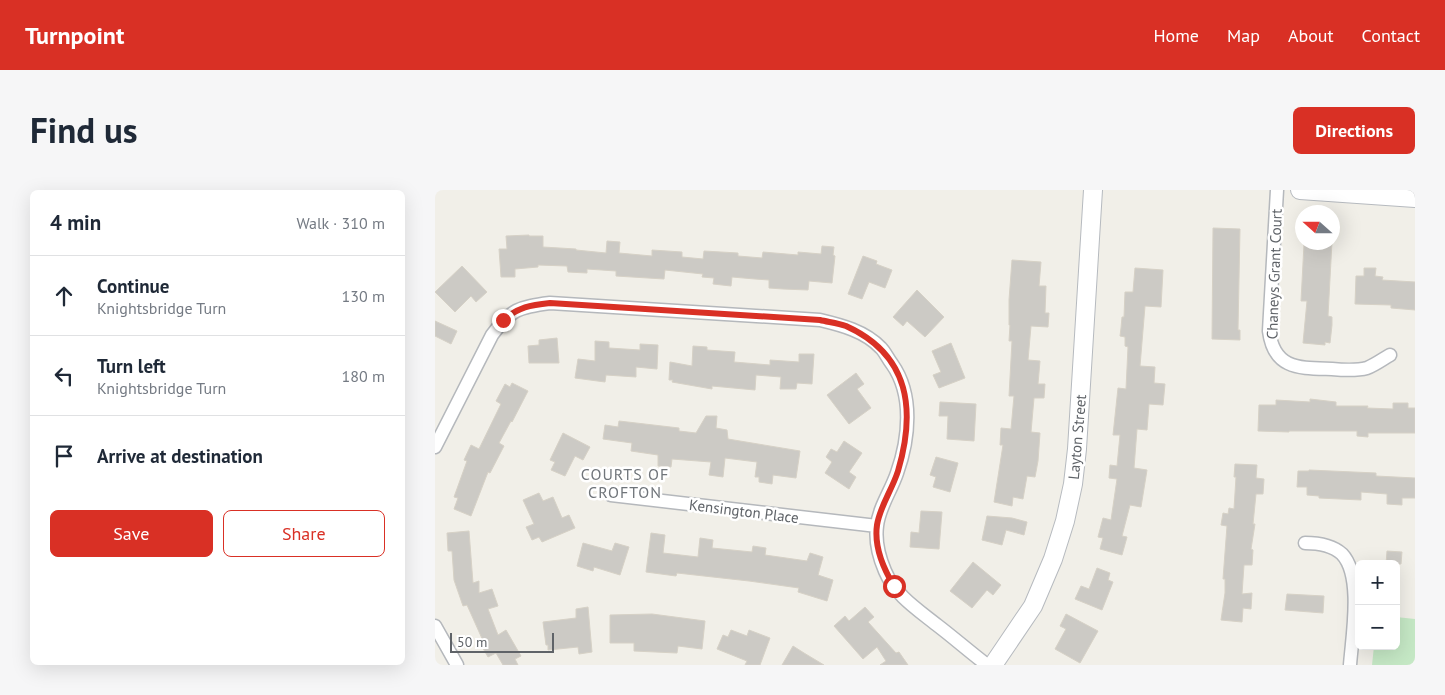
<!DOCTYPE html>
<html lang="en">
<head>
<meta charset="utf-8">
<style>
	:root { --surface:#fff; --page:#f6f6f7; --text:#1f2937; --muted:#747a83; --line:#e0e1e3; --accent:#d93025 }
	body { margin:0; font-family:"PT Sans",sans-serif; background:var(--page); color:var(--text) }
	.controls { position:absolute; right:15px; bottom:15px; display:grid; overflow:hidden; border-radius:8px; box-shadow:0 5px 20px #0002 }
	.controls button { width:45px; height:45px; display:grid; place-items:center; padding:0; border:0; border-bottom:1px solid var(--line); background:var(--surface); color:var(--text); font:25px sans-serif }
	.compass { position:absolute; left:860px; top:15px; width:45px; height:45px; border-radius:50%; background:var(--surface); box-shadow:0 5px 20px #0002; rotate:291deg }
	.scale { position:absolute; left:15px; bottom:12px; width:104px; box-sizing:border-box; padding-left:5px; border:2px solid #5f6368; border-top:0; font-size:14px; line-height:18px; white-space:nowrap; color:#5f6368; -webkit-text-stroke:4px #fff; paint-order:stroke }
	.stop { position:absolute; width:15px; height:15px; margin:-11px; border:4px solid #d93025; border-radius:50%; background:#fff }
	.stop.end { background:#d93025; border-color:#fff; box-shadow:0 1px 5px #0008 }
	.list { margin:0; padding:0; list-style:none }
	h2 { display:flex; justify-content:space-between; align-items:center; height:65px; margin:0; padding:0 20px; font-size:21px }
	h2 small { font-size:16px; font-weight:400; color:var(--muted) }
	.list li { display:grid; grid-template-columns:32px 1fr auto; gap:15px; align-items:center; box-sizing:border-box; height:80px; padding:0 20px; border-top:1px solid var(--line) }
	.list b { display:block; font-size:19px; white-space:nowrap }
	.list p { margin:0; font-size:16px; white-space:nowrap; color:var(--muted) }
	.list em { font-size:16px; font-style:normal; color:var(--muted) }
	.actions { display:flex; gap:10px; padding:15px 20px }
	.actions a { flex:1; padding:11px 0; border:1px solid var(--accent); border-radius:8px; text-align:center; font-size:18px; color:var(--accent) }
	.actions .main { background:var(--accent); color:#fff }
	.icon { flex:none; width:28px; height:28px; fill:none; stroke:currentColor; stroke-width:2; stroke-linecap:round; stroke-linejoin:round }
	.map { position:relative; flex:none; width:980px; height:475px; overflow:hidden; border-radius:8px }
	header { display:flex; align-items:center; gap:30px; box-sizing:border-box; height:70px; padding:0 25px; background:var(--accent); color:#fff }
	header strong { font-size:24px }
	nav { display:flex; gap:28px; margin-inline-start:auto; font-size:18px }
	.intro { display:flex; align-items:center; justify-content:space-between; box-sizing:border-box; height:120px; padding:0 30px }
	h1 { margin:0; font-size:35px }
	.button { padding:12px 22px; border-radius:8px; background:var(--accent); color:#fff; font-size:18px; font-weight:700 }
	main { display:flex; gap:30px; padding:0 30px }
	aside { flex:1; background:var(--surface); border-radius:8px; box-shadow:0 5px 20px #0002 }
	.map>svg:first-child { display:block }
</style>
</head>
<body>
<header>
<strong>Turnpoint</strong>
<nav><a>Home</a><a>Map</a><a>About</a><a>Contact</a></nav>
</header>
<div class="intro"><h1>Find us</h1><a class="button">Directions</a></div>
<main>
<aside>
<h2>4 min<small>Walk · 310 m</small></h2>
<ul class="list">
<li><svg class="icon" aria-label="ahead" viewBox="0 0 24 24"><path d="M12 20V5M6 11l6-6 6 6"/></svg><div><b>Continue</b><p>Knightsbridge Turn</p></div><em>130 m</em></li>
<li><svg class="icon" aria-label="left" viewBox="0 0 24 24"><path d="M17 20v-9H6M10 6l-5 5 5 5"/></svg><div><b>Turn left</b><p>Knightsbridge Turn</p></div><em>180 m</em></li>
<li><svg class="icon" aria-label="arrive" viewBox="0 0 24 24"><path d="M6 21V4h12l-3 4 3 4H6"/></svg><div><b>Arrive at destination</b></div></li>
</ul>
<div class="actions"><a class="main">Save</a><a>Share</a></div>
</aside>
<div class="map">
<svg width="980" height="475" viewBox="0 0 980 475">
	<rect width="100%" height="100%" fill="#f1efe8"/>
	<!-- green -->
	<path fill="#c5e8c5" d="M961,427l19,2v46h-43l2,-19h22z"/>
	<!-- building -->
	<path fill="#cccac5" stroke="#d6d1c6" d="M778,38l27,1 -2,101h2v10l-28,-1z
		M94,45v1h14v11l33,2v1l30,3 1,-12 13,1 -1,11 33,3v-6l30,2v5l21,2 1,-8 34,2v3l24,2 1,-6 35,3v-3l23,2 1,-8 12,1 -1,8 2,1 -3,27 -23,-2 -1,9 -25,-1 -14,-1v-8l-14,-1 -23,-2 -1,9 -18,-2 1,-6 -12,-1 1,-3 -38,-4 -1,9 -48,-3v-5l-29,-2v4l-19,-1 -1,-6 -29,-1v2l-23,2v8h-14l-2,-28h8l-1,-13z
		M871,52h26l-4,74 4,1v8l-2,18 -5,-1v3l-22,-2 4,-42h-6l3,-57z
		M428,66l14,5 -1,3 16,6 -7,18 -16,-6 -7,17 -14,-5z
		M577,70l29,2 -2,24h7l-1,27h4l-1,14 -17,-1 -3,34 12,1 -2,23h7l-1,14h-10l-3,34 9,1 -2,28 -3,16 -8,-1 -4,23 -10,-2 -1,9 -18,-4 9,-57h-3l1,-17 10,1 3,-33h-5l3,-55h-3l1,-16h-1v-25z
		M27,76l25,26 -11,10 -5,-6 -16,16 -20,-20z
		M700,78l28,2 -2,37 -16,-1 -5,60 15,1 -1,16 11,1 -2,21 -14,-1 -2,26 -10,-1 -3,39 13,2 -6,37 -11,-2 -8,31 5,1 -5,18 -22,-6 3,-11 -5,-1 5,-19 8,2 6,-41 -8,-1 1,-13 7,1 3,-31h-7l5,-47 8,1 2,-42 -3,-1v-9l-5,-1 1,-8 1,-11h2l1,-25h8z
		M929,78h12l-1,8 8,1 -1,3 33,2v28l-24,-2v-3l-36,-1 1,-28h8z
		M482,100l27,27 -19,20 -18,-16 -4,5 -10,-9z
		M0,131l22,10 -6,13 -16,-8z
		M122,148l2,25h-30l-1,-17 11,-1v-5z
		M160,151l14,1v6l31,2v-6l18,1 -1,24 -21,-2v10l-30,-2 -1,7 -30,-4 3,-19 17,2z
		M516,153l14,35 -26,10 -6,-13 8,-3 -9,-21z
		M258,156l14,1v3l28,2 -1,10 36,3v-5l29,2v-8h15l-2,30 -15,-1 -1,6h-16l1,-12 -25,-2 -1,15 -43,-4v3l-40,-7 1,-2h-4l1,-18 22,4z
		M421,183l8,11 -7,5 14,19 -22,16 -22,-29z
		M77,193l16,8 -16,31 -1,-1 -12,22 5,3 -14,27 -2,-1 -17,44 -17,-7 4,-11 -4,-1 13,-36 -3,-1 7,-15 8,4 22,-45 -5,-3 9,-17 5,3z
		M875,209l26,3v4h32l-1,2 26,1v-6h15v5h7v25h-47v4l-11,-1v-5h-68v1l-31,-1 1,-26h17v-5l34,2z
		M505,212l36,2 -2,37 -27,-2 1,-23h-9z
		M271,226h11l-1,12 11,2 1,9 72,12 -4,27 -23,-3 -1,9 -13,-2v-5h-4l2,-15 -32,-4 -2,19 -14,-2 2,-13 -39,-3 -1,8 -13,-1v-11l-27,-4 1,-8 -29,-4 2,-14 13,2 1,-6 60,7v3l17,2z
		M128,243l27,14 -7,13 -8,-4 -10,20 -14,-6 4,-8 -5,-2z
		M409,251l18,12 -13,19 7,5 -7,12 -24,-16 7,-11 -6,-5 5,-8 6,3z
		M501,267l22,6 -8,29 -17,-5 3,-10 -6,-2z
		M800,274l22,1 -1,13 8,1 -1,15h-7l-3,30h2l-4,25 2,1 -1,15h-8l-2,29 10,-1 -1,16 -8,-1 -1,14 -21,-2 4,-27v-14h-2l4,-53 -6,-1 2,-12 5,1 1,-6 5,1 2,-32h-2z
		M874,280l67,3v3l39,2v20h-13v7l-15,-1v-10l-26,-2v8l-42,-2v-2l-12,-1v-8h-10l1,-16h11z
		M104,303l4,8 10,-4 9,21 7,-3 6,13 -33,14 -3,-5 -7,3 -6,-13 8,-3 -11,-24z
		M486,321l21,1 -3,37 -29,-2 1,-15 8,1z
		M552,326l25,2 15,4 -3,13 -18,-5 -4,15 -20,-5z
		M34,341l4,52 6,-2v12l13,-4 6,17 -10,3 10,26 8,-5 15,26 -6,3 3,6h-15l-7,-12 -8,4 -7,-12 3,-2 -17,-38 -4,1 -9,-26 -2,-29h-4l-1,-18z
		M216,343l14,2 -2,18 35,4 2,-19 13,2 -1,8 40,4 1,-6 13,2 -1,7 42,6 3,-8 13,4 -5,18 15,5 -6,21 -29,-9 1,-4 -50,-7 -72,-8 -1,3 -30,-4z
		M148,353l29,8 3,-8 14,4 -9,28 -26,-8 -1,4 -16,-5z
		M952,361l15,1 -1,12h-15z
		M538,372l28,23 -8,10 -6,-5 -15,18 -22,-17z
		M662,378l13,5 -2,7 5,2 -11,28 -27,-11 6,-13 8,3z
		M852,404l37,2 -1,17 -38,-3z
		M153,417l4,45 -13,2 -1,-7 -30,3v-5h-2l-3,-23 33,-4v-9z
		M430,417l9,10 -6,5 28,31 3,-1 9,13h-28l6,-4 -9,-14 -14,12 -29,-33 11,-10 4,5z
		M217,424l53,7 -3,28 -24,-3 -1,7 -43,-2v-8h-24v-28z
		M631,424l32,17 -18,32 -25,-14 11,-20 -6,-3z
		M296,440l16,6 2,-6 21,8 -10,27h-15l2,-4 -30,-12 6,-14 5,2z
		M358,456l11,7 20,12h-42z"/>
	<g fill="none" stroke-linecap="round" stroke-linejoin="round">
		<!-- street casing -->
		<g stroke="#b5b8bc" stroke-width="15">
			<path id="street" d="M842,0l-8,141c5,39 31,37 63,38 11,1 24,2 35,-1 8,-3 16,-9 23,-13
				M0,257l57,-112c19,-26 27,-28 58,-32l270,17c21,5 45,11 61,28 4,4 7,11 11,16 22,31 17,75 5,109 -6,18 -18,34 -20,53 -2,15 2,31 8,45 10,24 32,38 52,54 17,13 33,27 50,40
				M176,305l266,31
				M870,353c13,0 27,2 37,11 21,22 10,83 8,111
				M0,436l22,39"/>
		</g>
		<!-- secondary casing -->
		<g stroke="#b6babf" stroke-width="20">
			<path id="secondary" d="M865,0l115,8
				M558,475l40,-59 20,-47 12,-38 8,-37 4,-35 16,-259"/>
		</g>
		<!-- street -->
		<use href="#street" stroke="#fff" stroke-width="12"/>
		<!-- secondary -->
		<use href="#secondary" stroke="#fff" stroke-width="18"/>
	</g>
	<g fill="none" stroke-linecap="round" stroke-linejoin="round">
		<!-- route -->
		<path stroke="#d93025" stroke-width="6" d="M68,130c16,-13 27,-15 47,-17l270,17c8,2 18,3 26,6 64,29 70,84 52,145 -6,19 -18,35 -21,54 -3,21 6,43 17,61"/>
	</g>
	<g text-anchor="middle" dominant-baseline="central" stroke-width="5" stroke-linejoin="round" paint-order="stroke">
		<!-- street labels -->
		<g font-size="15" fill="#5f6368" stroke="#fff">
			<text transform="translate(839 84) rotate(-88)">Chaneys Grant Court</text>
			<text transform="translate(642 247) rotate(-85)">Layton Street</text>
			<text transform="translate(309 321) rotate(7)">Kensington Place</text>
		</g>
		<!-- neighbourhood labels -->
		<g font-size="16" letter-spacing="1" fill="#70757a" stroke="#fff">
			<text x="190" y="284">COURTS OF<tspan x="190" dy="18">CROFTON</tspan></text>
		</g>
	</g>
</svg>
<div class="controls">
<button>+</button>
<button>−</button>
</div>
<svg class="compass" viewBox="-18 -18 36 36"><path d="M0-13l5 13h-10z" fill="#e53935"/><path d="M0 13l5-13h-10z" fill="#747a83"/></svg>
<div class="scale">50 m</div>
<div class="stop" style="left:459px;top:396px"></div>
<div class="stop end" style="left:68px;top:130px"></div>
</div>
</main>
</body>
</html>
